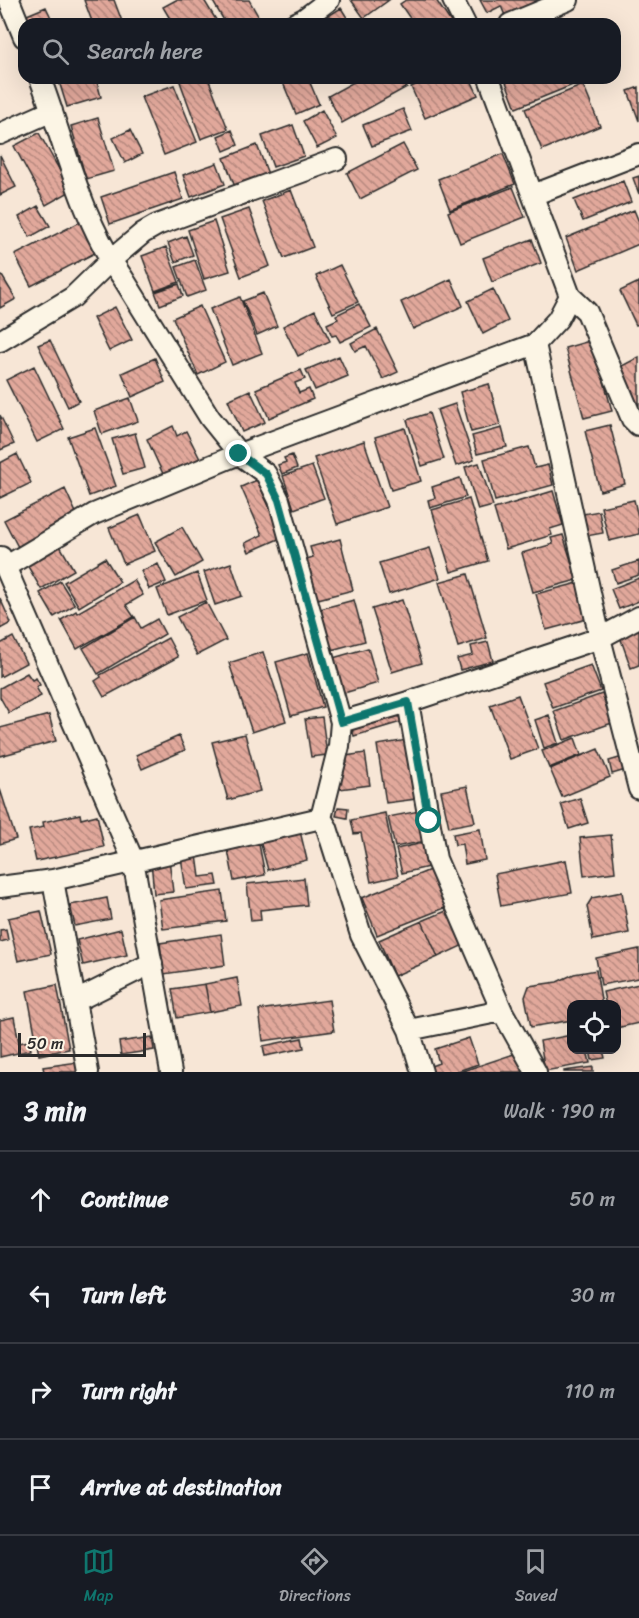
<!DOCTYPE html>
<html lang="en">
<head>
<meta charset="utf-8">
<style>
	:root { --surface:#171b24; --page:#242831; --text:#f1f3f6; --muted:#9ea1a6; --line:#363941; --accent:#0f766e }
	body { margin:0; font-family:Sriracha,sans-serif; background:var(--page); color:var(--text) }
	.controls { position:absolute; right:18px; bottom:18px; display:grid; overflow:hidden; border-radius:12px; box-shadow:0 6px 24px #0002 }
	.controls button { width:54px; height:54px; display:grid; place-items:center; padding:0; border:0; border-bottom:2px solid var(--line); background:var(--surface); color:var(--text); font:30px sans-serif }
	.scale { position:absolute; left:18px; bottom:15px; width:128px; box-sizing:border-box; padding-left:6px; border:3px solid #2b2b2b; border-top:0; font-size:16px; line-height:21px; white-space:nowrap; color:#2b2b2b; -webkit-text-stroke:4px #fcf5e5; paint-order:stroke }
	.stop { position:absolute; width:18px; height:18px; margin:-14px; border:4px solid #0f766e; border-radius:50%; background:#fff }
	.stop.end { background:#0f766e; border-color:#fff; box-shadow:0 2px 6px #0008 }
	.list { margin:0; padding:0; list-style:none }
	h2 { display:flex; justify-content:space-between; align-items:center; height:78px; margin:0; padding:0 24px; font-size:26px }
	h2 small { font-size:20px; font-weight:400; color:var(--muted) }
	.list li { display:grid; grid-template-columns:39px 1fr auto; gap:18px; align-items:center; box-sizing:border-box; height:96px; padding:0 24px; border-top:2px solid var(--line) }
	.list b { display:block; font-size:22px; white-space:nowrap }
	.list em { font-size:20px; font-style:normal; color:var(--muted) }
	.icon { flex:none; width:33px; height:33px; fill:none; stroke:currentColor; stroke-width:2; stroke-linecap:round; stroke-linejoin:round }
	.map { position:relative; flex:none; width:639px; height:1072px; overflow:hidden }
	.search { position:absolute; background:var(--surface); box-shadow:0 6px 24px #0002; left:18px; right:18px; top:18px; height:66px; display:flex; align-items:center; gap:15px; box-sizing:border-box; padding:0 21px; border-radius:18px; color:var(--muted); font-size:22px }
	.sheet { height:462px; background:var(--surface) }
	nav { display:flex; justify-content:space-around; align-items:center; box-sizing:border-box; height:84px; border-top:2px solid var(--line); background:var(--surface); font-size:16px; color:var(--muted) }
	nav a { display:grid; justify-items:center; gap:3px }
	nav .on { color:var(--accent) }
	.map>svg:first-child { display:block }
</style>
</head>
<body>
<div class="map">
<svg width="639" height="1072" viewBox="0 0 639 1072">
	<defs>
		<pattern id="building-back-hatch" width="6" height="6" patternUnits="userSpaceOnUse" patternTransform="scale(1.5)"><rect width="6" height="6" fill="#e1a89b"/><path d="M-1 5l2 2M0 0l6 6M5-1l2 2" fill="none" stroke="#b7897f"/></pattern>
	</defs>
	<rect width="100%" height="100%" fill="#f7e6d6"/>
	<filter id="ink" filterUnits="userSpaceOnUse"><feTurbulence type="fractalNoise" baseFrequency=".0167" numOctaves="2"/><feDisplacementMap in="SourceGraphic" scale="12" xChannelSelector="R" yChannelSelector="G"/><feConvolveMatrix kernelMatrix="1 2 1 2 8 2 1 2 1" color-interpolation-filters="sRGB"/></filter>
	<g filter="url(#ink)">
		<!-- building -->
		<path fill="url(#building-back-hatch)" stroke="#2b2b2b" stroke-width="1.5" d="M84,0h30l9,24h-30z
			M176,0h28l14,23 -45,1 -10,-17z
			M212,0h37l12,21 -4,3h-31z
			M351,0h38l-25,18z
			M406,0h30l16,24h-38l-14,-20z
			M480,0h59l2,2 -35,16 -5,-12 -14,7z
			M46,7l8,17h-23l-4,-9z
			M341,8l10,16h-26l-3,-4z
			M58,78h38l5,19 -34,10z
			M182,78h26l20,51 -27,10 -22,-60z
			M281,78h27l11,26 -23,10z
			M361,78h41l5,9 -65,36 -14,-27z
			M431,78h39l8,17 -53,23 -14,-31z
			M517,78h61l2,4 -64,26 -10,-26z
			M174,85l23,57 -33,13 -23,-58z
			M583,85l17,41 -58,24 -17,-41z
			M639,87v34l-11,-30z
			M403,109l9,22 -40,15 -9,-21z
			M322,110l15,28 -20,10 -14,-27z
			M98,118l16,53 -28,8 -15,-53z
			M293,125l11,31 -31,11 -11,-31z
			M130,130l12,24 -17,9 -12,-25z
			M232,130l6,15 -14,6 -6,-15z
			M39,133l32,58 -25,14 -32,-59z
			M403,144l14,26 -57,29 -13,-26z
			M257,145l11,29 -33,13 -11,-29z
			M503,154l12,30 -65,26 -12,-31z
			M0,155l16,32 -16,8z
			M217,163l8,21 -34,13 -8,-22z
			M174,172l9,27 -73,25 -9,-27z
			M639,176v18l-6,-16z
			M623,181l8,21 -48,19 -9,-21z
			M513,187l12,30 -65,26 -12,-31z
			M291,190l22,57 -29,11 -22,-57z
			M38,206l12,20 -20,11 -11,-20z
			M249,209l21,57 -29,11 -21,-58z
			M634,210l5,12v22l-61,26 -12,-32z
			M214,221l16,50 -26,8 -16,-49z
			M80,222l15,31 -64,33 -16,-31z
			M186,236l7,19 -18,7 -7,-19z
			M532,239l9,24 -49,19 -9,-24z
			M166,247l13,35 -24,9 -13,-35z
			M195,260l11,30 -19,7 -11,-30z
			M340,265l18,37 -25,11 -17,-37z
			M2,276l14,23 -16,9v-31z
			M451,279l12,27 -50,23 -12,-27z
			M639,282v42l-3,1 -16,-34z
			M179,284l4,12 -23,9 -5,-13z
			M493,289l15,32 -25,13 -15,-33z
			M263,293l14,33 -20,9 -14,-34z
			M240,297l22,56 -30,12 -22,-56z
			M359,304l12,23 -31,15 -4,-7 -4,1 -5,-12 11,-5 -2,-4z
			M200,306l25,56 -27,13 -25,-57z
			M115,307l17,33 -23,11 -16,-33z
			M315,310l15,31 -32,15 -15,-30z
			M377,329l21,43 -15,7 -17,-33 -11,5 -4,-8z
			M50,340l29,61 -11,6 -30,-62z
			M593,340l19,71 -28,7 -19,-70z
			M339,356l9,20 -33,14 -9,-20z
			M639,357v48h-1l-18,-38z
			M155,358l10,24 -33,15 -10,-24z
			M34,366l30,63 -27,13 -31,-62z
			M301,370l4,9 -10,4 4,10 10,-4 4,10 -44,19 -13,-29z
			M489,384l11,41 -29,7 -11,-40z
			M250,390l15,32 -23,10 -14,-32z
			M130,398l8,23 -36,13 -8,-23z
			M455,404l19,56 -18,6 -19,-56z
			M429,413l15,46 -22,7 -15,-46z
			M0,415l14,29 -14,6z
			M610,425l15,59 -25,7 -15,-60z
			M173,426l4,10 9,-5 14,28 -36,17 -17,-37z
			M95,428l21,58 -27,10 -21,-59z
			M405,428l16,53 -30,9 -16,-53z
			M502,428l5,19 -30,7 -5,-18z
			M135,433l10,35 -22,6 -11,-35z
			M364,441l23,66 -50,17 -23,-66z
			M529,447l6,21 13,-3 5,20 -58,16 -11,-42z
			M17,454l14,29 -31,15v-35z
			M292,455l5,13 -15,6 -4,-9 8,-3 -2,-4z
			M479,463l14,43 -15,4 -13,-43z
			M312,466l12,32 -30,11 -11,-33z
			M460,478l6,19 -36,11 -2,-8 7,-2 -3,-11z
			M257,480l26,57 -34,15 -4,-9 17,-8 -21,-48z
			M65,489l13,28 -60,30 -14,-27z
			M553,491l10,34 -13,4 2,6 -46,14 -12,-40z
			M469,499l19,62 -37,11 -19,-62z
			M634,500l5,21v13l-30,7 -8,-34z
			M599,511l4,22 -22,4 -4,-22z
			M140,515l15,36 -31,13 -15,-36z
			M182,527l20,35 -26,15 -21,-35z
			M563,535l14,45 -44,12 -11,-39 31,-9 -2,-6z
			M56,539l18,31 -33,19 -18,-31z
			M340,539l13,51 -39,10 -10,-40 9,-3 -3,-10z
			M430,548l10,30 -51,16 -10,-31z
			M105,558l15,24 -41,25 -15,-25z
			M639,561v14l-23,8 -4,-13z
			M231,563l11,33 -27,9 -11,-33z
			M158,564l8,18 -17,7 -8,-18z
			M197,573l10,27 -40,15 -10,-26z
			M468,574l19,64 -29,9 -19,-65z
			M639,578v23l-20,8 -8,-20z
			M134,580l9,15 -17,10 8,12 -57,32 -16,-29 15,-9 1,2z
			M60,581l15,24 -21,12 -14,-24z
			M578,583l9,36 -41,11 -10,-36z
			M0,598l11,25 -11,6z
			M354,600l11,41 -34,9 -11,-41z
			M402,600l20,63 -30,9 -20,-63z
			M206,602l20,38 -29,15 -20,-38z
			M135,617l6,11 16,-9 8,15 -67,40 -15,-26z
			M639,627v38l-8,3 -12,-34z
			M13,637l13,26 -26,14v-33z
			M168,638l10,19 -74,40 -9,-16 6,-4 -1,-2z
			M488,642l5,19 -33,9 -3,-11 16,-4 -2,-9z
			M368,648l10,35 -34,10 -11,-35z
			M263,652l23,69 -34,11 -23,-69z
			M308,653l15,54 -32,9 -15,-54z
			M591,665l10,26 -48,17 -10,-26z
			M27,673l5,7 4,-2 4,7 -4,2 5,9 -32,17 -9,-16v-9z
			M602,694l10,29 -48,17 -10,-29z
			M518,695l20,54 -28,10 -20,-54z
			M396,708l5,14 -47,14 -4,-13z
			M49,715l7,26 -56,15v-28z
			M549,715l9,28 -14,5 -9,-28z
			M322,717l5,38 -16,2 -6,-38z
			M245,734l15,57 -32,9 -16,-58z
			M179,736l6,14 -43,19 -6,-14z
			M575,738l6,17 -32,13 -7,-17z
			M407,740l9,59 -30,4 -9,-58z
			M598,749l12,28 -48,20 -12,-28z
			M365,753l5,32 -30,4 -3,-25 10,-1 -1,-7z
			M626,756l3,13 -17,5 -3,-13z
			M467,786l8,36 -26,5 -8,-36z
			M0,789l16,50 -16,5z
			M580,798l8,25 -19,6 -8,-25z
			M338,807l10,1 -1,10 -11,-2z
			M419,811l7,30 -31,6 -7,-30z
			M385,813l13,63 -27,6 -10,-49 -7,1 -3,-14z
			M80,814l1,5 16,-4 7,32 -68,14 -7,-31 15,-3 -1,-5z
			M299,827l8,33 -39,10 -9,-33z
			M480,829l5,31 -20,4 -3,-20 -7,1 -2,-11z
			M611,835l4,37 -31,4 -4,-38z
			M258,839l7,36 -31,6 -7,-36z
			M428,842l5,24 -31,7 -6,-24z
			M197,855l3,22 16,-2 2,10 -32,4 -5,-32z
			M169,859l4,33 -19,2 -3,-33z
			M566,860l6,33 -71,13 -6,-32z
			M437,867l15,38 -75,30 -15,-37z
			M304,878l3,27 -47,5 1,10 -10,1 -4,-37z
			M222,891l4,30 -63,8 -4,-29z
			M622,892l7,41 -36,7 -6,-34 5,-8z
			M107,898l4,21 -36,7 -5,-21z
			M451,909l15,35 -28,13 -16,-36z
			M41,911l10,43 -33,7 -10,-43z
			M422,921l16,36 -44,19 -15,-36z
			M6,929l2,11 -8,2v-12z
			M121,929l6,26 -44,10 -6,-25z
			M221,934l4,31 -61,9 -4,-31z
			M639,949v29l-38,7 -5,-27z
			M596,970l6,35h-30v15l-41,7 -6,-30 4,-11 28,-4 17,-8z
			M237,978l5,28 -32,6 -5,-28z
			M205,984l5,28 -33,6 -5,-29z
			M639,984v39l-23,5v-23h-10l-3,-13z
			M57,985l12,64 -30,6 -12,-64z
			M329,1000l5,31 -71,10 -4,-31z
			M14,1017l5,26 10,-2 2,9 -31,7v-37z
			M572,1035v15h15l3,13 -45,8 -5,-30z
			M152,1037l2,13 -33,5 -2,-13z
			M302,1038l2,10 -39,8 -2,-10z
			M469,1038l9,26 -23,8h-22l-2,-6 8,-3 -4,-14z
			M590,1050h13l2,8 -13,2z
			M517,1053l7,19h-64z
			M78,1062l1,10h-35l-1,-5z
			M593,1067v5h-29v-1z"/>
		<g fill="none" stroke-linecap="round" stroke-linejoin="round">
			<!-- minor casing -->
			<g stroke="#2b2b2b" stroke-width="24">
				<path id="minor" d="M9,0l15,37
					M453,0l12,24
					M294,24l10,-5 25,-19
					M510,24l58,-24
					M40,78c25,66 41,142 83,200l87,140 29,36 27,20 13,26 62,222 -2,24 -18,72 6,10 34,107 48,95 13,42
					M0,134l52,-23
					M533,195l106,-41
					M570,296l17,16 45,107 6,6h1
					M0,341l73,-44 38,-37 32,-27 14,-8 180,-66
					M535,344l65,294 39,151
					M1,557l132,303 38,212
					M5,567l89,-53 145,-60 296,-110 23,-25 12,-23 -81,-218
					M408,702l28,157 66,152 34,61
					M341,722l67,-20 192,-64 39,-21
					M53,880l35,192
					M0,887l53,-7 268,-62
					M76,1001l76,-38
					M409,1030l93,-19"/>
			</g>
			<!-- minor -->
			<use href="#minor" stroke="#fcf5e5" stroke-width="20"/>
		</g>
	</g>
	<g fill="none" stroke-linecap="round" stroke-linejoin="round" filter="url(#ink)">
		<!-- route -->
		<path stroke="#0f766e" stroke-width="8" d="M239,454l27,20 13,26 62,222 67,-20 21,119"/>
	</g>
</svg>
<div class="controls">
<button><svg class="icon" aria-label="locate" viewBox="0 0 24 24"><circle cx="12" cy="12" r="6"/><path d="M12 2v4M12 18v4M2 12h4M18 12h4"/></svg></button>
</div>
<div class="scale">50 m</div>
<div class="stop" style="left:429px;top:821px"></div>
<div class="stop end" style="left:239px;top:454px"></div>
<div class="search"><svg class="icon" aria-label="search" viewBox="0 0 24 24"><circle cx="10" cy="10" r="6"/><path d="M15 15l6 6"/></svg>Search here</div>
</div>
<section class="sheet">
<h2>3 min<small>Walk · 190 m</small></h2>
<ul class="list">
<li><svg class="icon" aria-label="ahead" viewBox="0 0 24 24"><path d="M12 20V5M6 11l6-6 6 6"/></svg><div><b>Continue</b></div><em>50 m</em></li>
<li><svg class="icon" aria-label="left" viewBox="0 0 24 24"><path d="M17 20v-9H6M10 6l-5 5 5 5"/></svg><div><b>Turn left</b></div><em>30 m</em></li>
<li><svg class="icon" aria-label="right" viewBox="0 0 24 24"><path d="M7 20v-9h11M14 6l5 5-5 5"/></svg><div><b>Turn right</b></div><em>110 m</em></li>
<li><svg class="icon" aria-label="arrive" viewBox="0 0 24 24"><path d="M6 21V4h12l-3 4 3 4H6"/></svg><div><b>Arrive at destination</b></div></li>
</ul>
</section>
<nav>
<a class="on"><svg class="icon" aria-label="map" viewBox="0 0 24 24"><path d="M3 6l6-2 6 2 6-2v14l-6 2-6-2-6 2zM9 4v14M15 6v14"/></svg>Map</a>
<a><svg class="icon" aria-label="directions" viewBox="0 0 24 24"><path d="M12 3l9 9-9 9-9-9zM9 14v-3h6M13 9l2 2-2 2"/></svg>Directions</a>
<a><svg class="icon" aria-label="saved" viewBox="0 0 24 24"><path d="M7 4h10v16l-5-4-5 4z"/></svg>Saved</a>
</nav>
</body>
</html>
